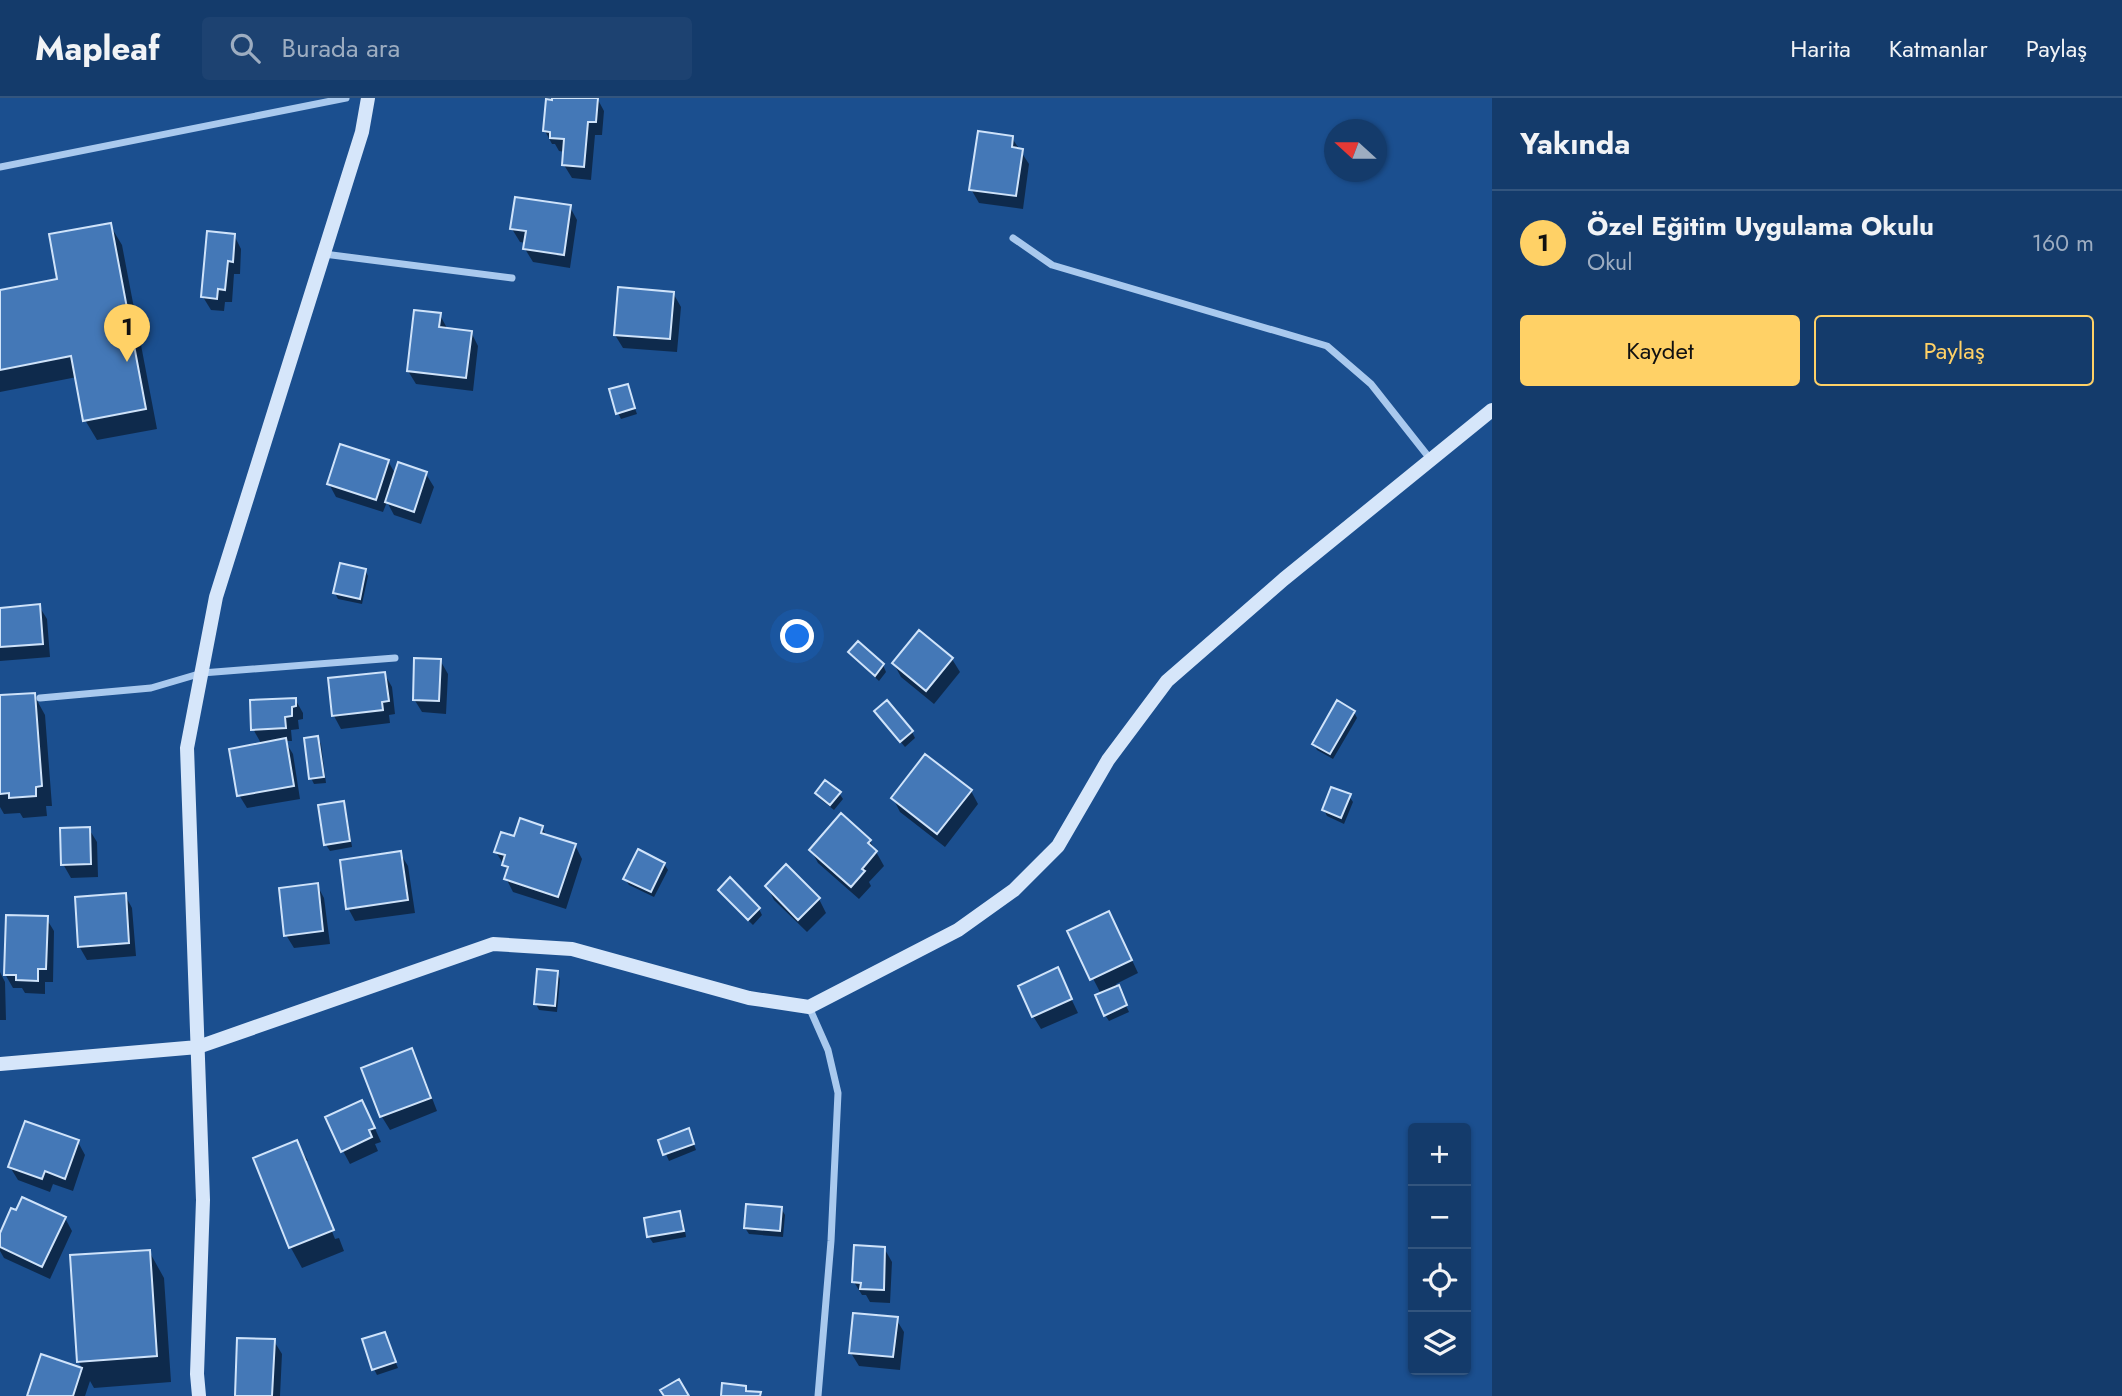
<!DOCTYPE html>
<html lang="tr">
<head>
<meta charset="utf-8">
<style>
	:root { --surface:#143b6b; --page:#1d4271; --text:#f1f3f6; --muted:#9dadc1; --line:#33557e; --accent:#ffd166 }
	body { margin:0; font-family:Jost,sans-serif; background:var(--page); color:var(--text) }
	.controls { position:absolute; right:21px; bottom:21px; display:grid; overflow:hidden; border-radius:7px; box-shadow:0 2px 5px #0004 }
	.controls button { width:63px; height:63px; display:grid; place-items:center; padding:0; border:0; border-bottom:2px solid var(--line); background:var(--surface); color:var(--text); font:35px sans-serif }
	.compass { position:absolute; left:1324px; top:21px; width:63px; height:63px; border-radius:50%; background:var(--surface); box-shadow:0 2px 5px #0004; rotate:291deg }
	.you { position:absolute; left:798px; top:539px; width:24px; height:24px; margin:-18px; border:5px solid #fff; border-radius:50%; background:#1a73e8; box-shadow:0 0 0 10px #1a73e833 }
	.badge { display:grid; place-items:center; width:46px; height:46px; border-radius:50%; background:var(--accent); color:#111; font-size:23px; font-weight:700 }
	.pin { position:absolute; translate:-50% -58px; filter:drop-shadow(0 2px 4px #0008) }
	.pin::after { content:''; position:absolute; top:37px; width:24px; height:21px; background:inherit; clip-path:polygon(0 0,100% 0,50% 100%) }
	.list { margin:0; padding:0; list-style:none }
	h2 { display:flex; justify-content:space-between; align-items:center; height:91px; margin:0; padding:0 28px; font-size:30px }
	h2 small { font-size:23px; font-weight:400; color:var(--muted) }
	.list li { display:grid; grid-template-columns:46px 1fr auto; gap:21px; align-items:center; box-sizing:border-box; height:105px; padding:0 28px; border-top:2px solid var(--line) }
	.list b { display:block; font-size:26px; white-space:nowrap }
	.list p { margin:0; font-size:23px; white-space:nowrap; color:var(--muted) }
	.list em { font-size:23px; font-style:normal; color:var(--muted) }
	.actions { display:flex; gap:14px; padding:21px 28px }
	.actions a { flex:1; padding:16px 0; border:2px solid var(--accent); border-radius:7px; text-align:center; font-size:24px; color:var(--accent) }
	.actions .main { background:var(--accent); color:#111 }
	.icon { flex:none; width:38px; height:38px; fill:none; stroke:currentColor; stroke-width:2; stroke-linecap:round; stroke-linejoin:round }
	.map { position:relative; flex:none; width:1492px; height:1298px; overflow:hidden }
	header { display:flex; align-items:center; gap:42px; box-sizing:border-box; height:98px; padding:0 35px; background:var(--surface); border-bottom:2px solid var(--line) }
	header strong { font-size:33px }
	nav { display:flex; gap:38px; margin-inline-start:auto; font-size:24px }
	.search { width:490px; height:63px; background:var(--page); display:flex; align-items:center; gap:18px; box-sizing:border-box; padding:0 24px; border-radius:7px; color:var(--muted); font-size:26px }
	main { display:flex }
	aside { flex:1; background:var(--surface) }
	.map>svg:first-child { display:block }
</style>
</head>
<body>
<header>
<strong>Mapleaf</strong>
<div class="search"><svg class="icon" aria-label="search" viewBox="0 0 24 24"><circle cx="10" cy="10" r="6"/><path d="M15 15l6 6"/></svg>Burada ara</div>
<nav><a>Harita</a><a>Katmanlar</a><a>Paylaş</a></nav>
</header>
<main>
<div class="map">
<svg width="1492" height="1298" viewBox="0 0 1492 1298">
	<rect width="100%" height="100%" fill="#1b4f8f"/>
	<!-- shadow -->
	<path fill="#0007" d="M554,0h43l7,13 -2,24h-7l-4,45 -19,-2 -8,-13 1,-13 -6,-1 -4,-7h-3l-7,-13z
		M1012,40l17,26 -6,45 -44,-6 -8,-14z
		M570,109l7,13 -7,48 -37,-6 -8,-13 1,-6 -6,-1 -8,-13z
		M110,127l12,20 35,184 -60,11 -12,-20 -8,-43 -77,15v-100l59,-12z
		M234,137l7,14 -1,25h-6l-2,28h-7l-1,9 -13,-1 -8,-13z
		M673,195l8,14 -4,45 -54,-4 -8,-13z
		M440,217l8,15 23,2 7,14 -5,45 -57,-7 -8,-13z
		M627,288l10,28 -16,5 -3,-6z
		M388,363l8,14 30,-1 8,13 -13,37 -27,-9 -7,-13 -4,10 -47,-15 -7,-13z
		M365,472l3,6 -6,28 -24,-5 -3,-6z
		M39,508l8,13 3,38 -50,4v-51z
		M850,554l33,13 3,7 -7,9 -25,-23z
		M952,561l8,13 -26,32 -33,-27 -7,-13z
		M440,562l8,14 -2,40 -24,-2 -8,-13z
		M384,575l8,14 3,27 -6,1 1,8 -49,6 -7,-13z
		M34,597l11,20 7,91h-6l1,10 -24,2 -3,-5 -16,1 -4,-7v-110z
		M295,601l8,14v6l-5,1 1,9 -8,1 1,11h-7l8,13 7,45 -53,9 -8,-13 23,-50 -9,-16z
		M1354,614l3,6 -24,41 -16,-9 -3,-6z
		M880,620l32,14 3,6 -10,9z
		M317,640l4,6 5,39 -12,1 -3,-6z
		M971,693l7,13 -33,43 -45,-35 -7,-14z
		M817,695h22l4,6 -9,11 -14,-11z
		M1349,698l4,6 -9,22 -17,-8 -3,-6z
		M343,705l3,6 6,38 -22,4 -4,-6 -6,-38z
		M542,729l5,10 28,8 7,14 -16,50 -53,-17 -7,-14 2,-6 -12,-20 19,-13z
		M89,731l8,13 1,35 -27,1 -8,-14z
		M870,743l14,25 -15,16 2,4 -12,13 -41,-36 -7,-13z
		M400,755l8,13 7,47 -60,8 -7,-13z
		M664,766l4,6 -14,27 -25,-12 -4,-6z
		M317,787l7,13 6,46 -36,4 -8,-13z
		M767,788l52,13 7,14 -19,19 -33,-32z
		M720,792l39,19 3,6 -9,10 -30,-29z
		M125,797l7,13 4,48 -49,4 -8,-14z
		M46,820l8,13 -1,51h-8v12l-20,-1 -3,-5h-9l-8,-14z
		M1116,828l22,47 -22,11 13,28 -20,9 -4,-6 -4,-21 -32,-62z
		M1057,871l21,44 -37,16 -8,-13z
		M0,874l5,10 1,38h-6z
		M557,874l3,7 -3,33 -18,-2 -3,-6z
		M411,953l8,13 18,47 -47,19 -8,-13 -18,-48z
		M369,1017l12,27 -6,2 3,7 -28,13 -7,-13z
		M691,1039l5,13 -27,11 -9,-20z
		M78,1044l7,13 -12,36 -20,-7 -3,8 -32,-12 -8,-13z
		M297,1044l11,19h-4l31,78 4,-1 5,13 -42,17 -11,-20 -36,-89z
		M781,1110l4,7 -2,22 -34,-3 -4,-6z
		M17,1114l48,6 7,13 -22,48 -46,-21 -4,-7v-14z
		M679,1115l4,6 3,18 -33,6 -4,-6z
		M884,1150l8,14 -2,41 -20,-1 -4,-7h-4l-8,-13z
		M149,1153l15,27 7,104 -77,6 -4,-7 -5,15h-56l13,-40 41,14 -5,-9z
		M896,1221l8,13 -4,38 -41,-4 -8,-13z
		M384,1236l14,34 -21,7 -3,-6z
		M274,1243l8,13 -2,42h-44z"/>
	<!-- building -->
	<path fill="#4478b7" stroke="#cfe3fa" stroke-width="2" d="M552,0h46l-2,24h-8l-4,45 -22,-2 2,-26 -14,-1v-6l-7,-1 3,-32 6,1z
		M978,33l35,5 -1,11 11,2 -7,47 -47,-6z
		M515,99l56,8 -7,50 -41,-6 3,-18 -16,-2z
		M111,125l35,186 -63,12 -12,-65 -71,14v-80l57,-11 -8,-45z
		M207,133l28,3 -2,28 -5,-1 -3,29 -7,-1 -1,10 -16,-2z
		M618,189l56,5 -4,47 -56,-4z
		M414,212l27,3 -2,14 33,4 -6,47 -59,-7z
		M628,286l7,24 -19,6 -7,-25z
		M340,346l49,16 -13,40 -49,-16z
		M398,364l29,10 -13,40 -29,-10z
		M340,465l26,6 -6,30 -27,-6z
		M40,506l3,40 -43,3v-39z
		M919,532l34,28 -27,33 -34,-28z
		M858,543l26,23 -9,12 -27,-24z
		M414,560l27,1 -2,42 -26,-1z
		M385,574l4,29 -7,1 1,8 -51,6 -4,-38z
		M35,595l7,93 -6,1v9l-27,2v-5l-9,1v-99z
		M296,600v8l-4,1v9l-7,1 1,11 -35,2 -1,-30z
		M887,602l26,31 -13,11 -26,-31z
		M1337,602l18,11 -25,43 -18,-10z
		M318,638l6,41 -15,2 -5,-41z
		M286,640l8,48 -57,10 -8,-47z
		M925,656l47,36 -35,44 -46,-36z
		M825,682l16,12 -11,13 -15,-12z
		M1331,689l20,7 -10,24 -19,-8z
		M344,703l6,40 -26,4 -6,-40z
		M841,715l30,27 -3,3 9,8 -15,18 3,2 -14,16 -42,-37z
		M520,720l23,8 -2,7 35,11 -18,53 -54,-18 4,-12 -6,-2 3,-10 -11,-3 7,-20 13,4z
		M90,729l1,37 -30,1 -1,-37z
		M638,751l27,14 -14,29 -28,-13z
		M401,753l7,49 -62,9 -6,-49z
		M786,766l34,34 -22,22 -33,-34z
		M730,779l30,31 -12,12 -30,-30z
		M318,785l5,48 -39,5 -5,-48z
		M126,795l3,50 -51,4 -3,-50z
		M1109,813l23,49 -42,20 -23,-49z
		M6,817l42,1 -2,53h-8v12l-22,-1v-5h-12z
		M1058,869l14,32 -40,18 -14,-31z
		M537,871l21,2 -3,35 -21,-2z
		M1119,887l8,20 -23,11 -9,-21z
		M412,950l19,50 -51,19 -19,-49z
		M362,1002l13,28 -6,2 3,7 -31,15 -16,-35z
		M25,1023l54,19 -14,39 -20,-8 -3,8 -34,-12z
		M689,1030l5,16 -31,11 -5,-15z
		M297,1042l37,90 -45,18 -36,-90z
		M22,1099l44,20 -24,50 -42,-20v-14l11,-25 5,2z
		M746,1106l36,3 -2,24 -36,-3z
		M680,1113l4,20 -37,6 -3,-19z
		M854,1147l31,2 -1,43 -24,-1 1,-6 -9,-1z
		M150,1152l7,106 -80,6 -7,-107z
		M853,1215l45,4 -5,40 -44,-4z
		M385,1234l11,30 -24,8 -10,-31z
		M237,1240l38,1 -3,57h-37z
		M41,1256l41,14 -9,28h-46z
		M679,1281l10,17h-25l-4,-6z
		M722,1285l24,3v5l15,1 -1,4h-39z"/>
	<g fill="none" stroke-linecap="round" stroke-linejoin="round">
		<!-- street -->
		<path stroke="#a9c9ee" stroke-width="7" d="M0,69l346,-69
			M1013,140l39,27 275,81 44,38 60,76
			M324,156l188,24
			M40,600l111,-10 51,-15 193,-15
			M809,909l19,43 10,43 -7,148 -13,155"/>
		<!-- secondary -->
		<path stroke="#d6e6fa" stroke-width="14" d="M0,966l198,-17 295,-103 79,5 177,49 60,9 149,-77 56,-40 44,-44 50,-86 59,-79 117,-102 208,-169
			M199,1298l-2,-22 6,-174 -16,-452 29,-151 146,-465 6,-34"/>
	</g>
</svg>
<div class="controls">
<button>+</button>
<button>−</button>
<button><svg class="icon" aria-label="locate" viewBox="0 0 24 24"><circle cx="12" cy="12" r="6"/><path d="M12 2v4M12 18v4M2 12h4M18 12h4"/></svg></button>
<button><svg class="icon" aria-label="layers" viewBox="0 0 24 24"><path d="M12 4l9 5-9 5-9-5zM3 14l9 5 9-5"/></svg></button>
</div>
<svg class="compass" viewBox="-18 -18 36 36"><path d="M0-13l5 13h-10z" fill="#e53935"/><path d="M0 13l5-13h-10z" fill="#9dadc1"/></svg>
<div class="you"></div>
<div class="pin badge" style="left:127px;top:264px">1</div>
</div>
<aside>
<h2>Yakında<small></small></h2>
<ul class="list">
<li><span class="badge">1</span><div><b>Özel Eğitim Uygulama Okulu</b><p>Okul</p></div><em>160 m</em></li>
</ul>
<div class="actions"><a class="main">Kaydet</a><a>Paylaş</a></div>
</aside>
</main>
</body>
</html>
